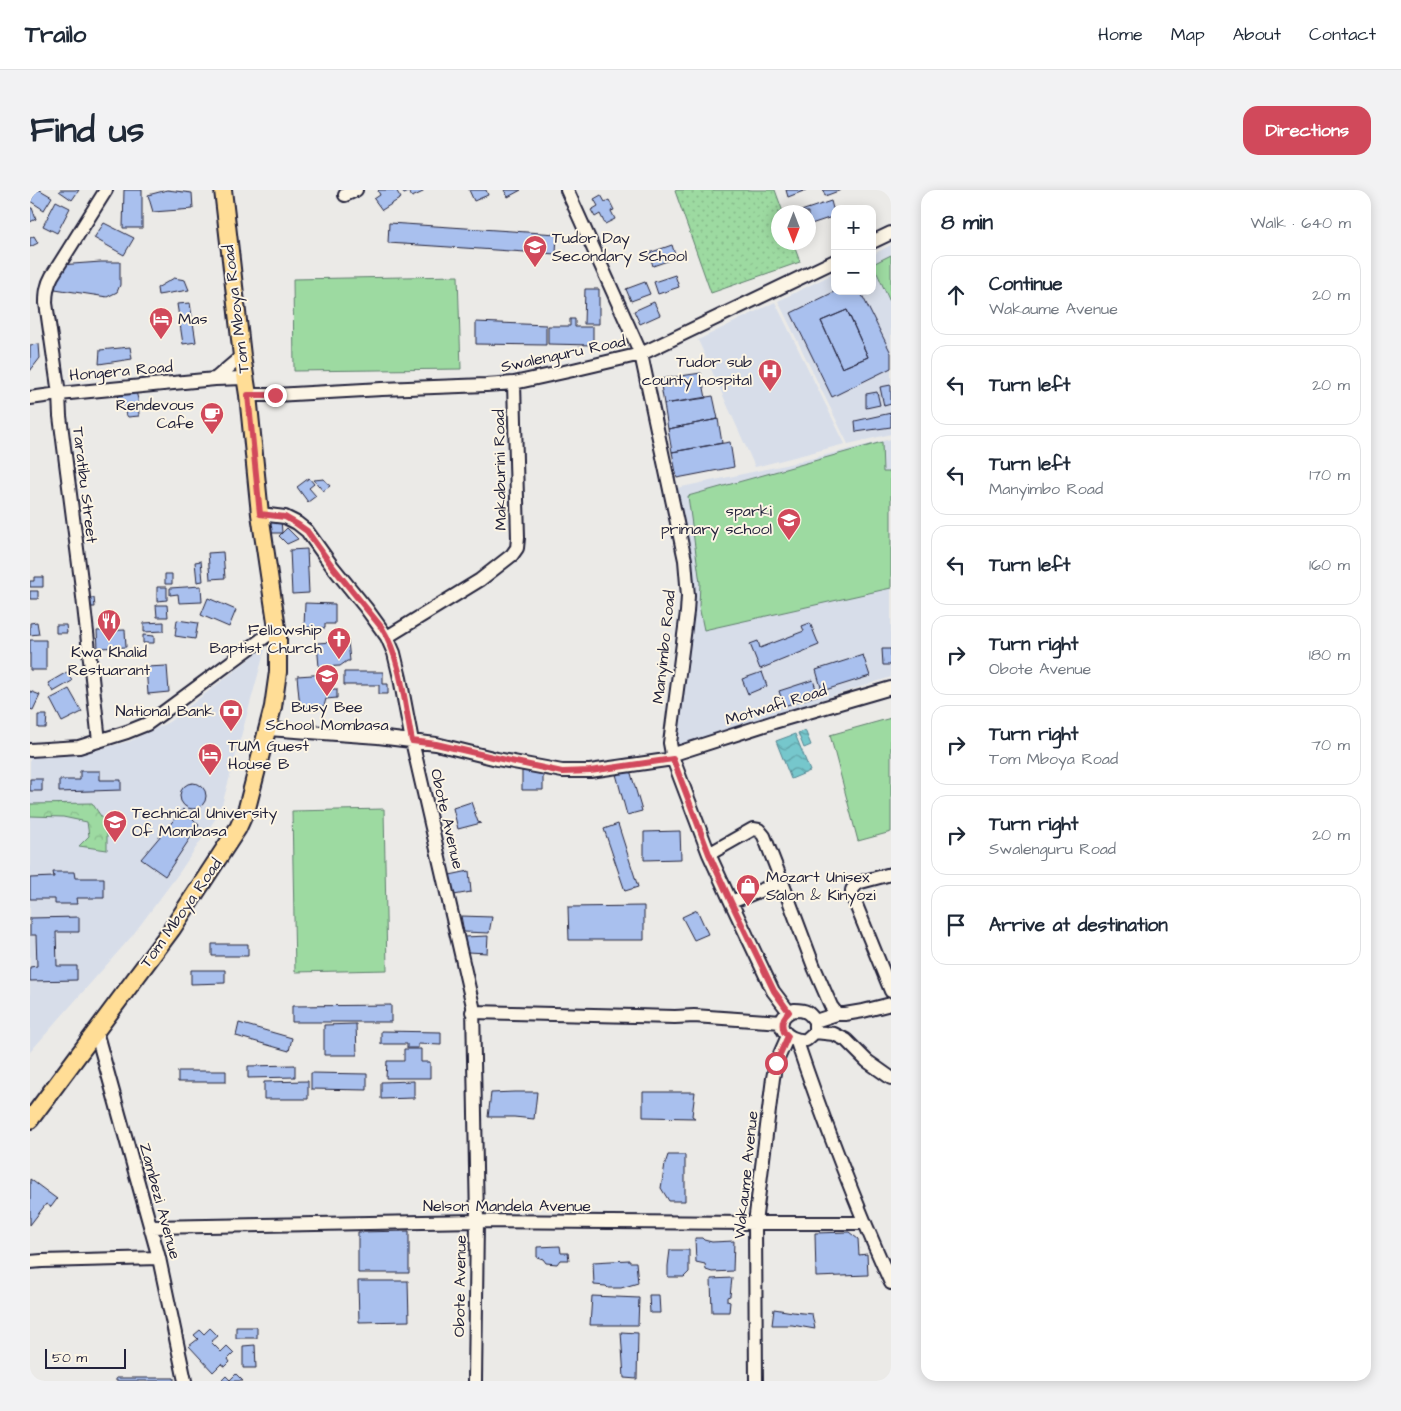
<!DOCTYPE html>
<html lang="en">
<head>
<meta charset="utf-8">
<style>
	:root { --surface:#fff; --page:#f2f2f3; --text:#1f2937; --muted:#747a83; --line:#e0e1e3; --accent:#d1495b }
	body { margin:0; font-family:"Architects Daughter",sans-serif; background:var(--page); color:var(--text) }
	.controls { position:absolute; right:15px; top:15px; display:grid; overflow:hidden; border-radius:10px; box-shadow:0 2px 12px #0003 }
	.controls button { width:45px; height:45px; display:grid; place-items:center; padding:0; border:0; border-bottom:1px solid var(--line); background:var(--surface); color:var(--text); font:25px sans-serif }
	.compass { position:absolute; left:741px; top:15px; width:45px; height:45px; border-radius:50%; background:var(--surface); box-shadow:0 2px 12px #0003; rotate:180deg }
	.scale { position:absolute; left:15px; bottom:12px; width:81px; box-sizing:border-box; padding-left:5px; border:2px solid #22223b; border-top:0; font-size:14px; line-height:18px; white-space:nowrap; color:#22223b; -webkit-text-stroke:4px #fcf5e5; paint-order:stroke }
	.stop { position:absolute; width:15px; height:15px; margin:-11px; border:4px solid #d1495b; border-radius:50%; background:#fff }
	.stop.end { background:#d1495b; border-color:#fff; box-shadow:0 1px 5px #0008 }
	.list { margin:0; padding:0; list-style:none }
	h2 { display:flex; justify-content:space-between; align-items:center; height:65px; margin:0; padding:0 20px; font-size:21px }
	h2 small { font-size:16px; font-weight:400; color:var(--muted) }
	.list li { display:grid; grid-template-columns:32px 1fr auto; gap:15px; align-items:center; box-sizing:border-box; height:80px; margin:0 10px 10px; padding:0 10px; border:1px solid var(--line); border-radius:15px }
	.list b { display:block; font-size:19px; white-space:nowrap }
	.list p { margin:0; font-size:16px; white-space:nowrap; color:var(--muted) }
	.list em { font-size:16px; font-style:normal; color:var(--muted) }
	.icon { flex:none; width:28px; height:28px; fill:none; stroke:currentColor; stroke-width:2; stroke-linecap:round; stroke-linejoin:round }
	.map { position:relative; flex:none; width:861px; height:1191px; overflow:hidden; border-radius:15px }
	header { display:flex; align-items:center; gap:30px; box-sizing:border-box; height:70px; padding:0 25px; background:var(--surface); border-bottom:1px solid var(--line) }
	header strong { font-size:24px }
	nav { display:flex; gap:28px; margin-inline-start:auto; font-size:18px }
	.intro { display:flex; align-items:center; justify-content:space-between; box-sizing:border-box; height:120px; padding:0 30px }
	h1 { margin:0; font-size:35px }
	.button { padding:12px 22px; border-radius:15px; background:var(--accent); color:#fff; font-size:18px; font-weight:700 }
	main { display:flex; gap:30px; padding:0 30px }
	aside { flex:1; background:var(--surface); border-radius:15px; box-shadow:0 2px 12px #0003 }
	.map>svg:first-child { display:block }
</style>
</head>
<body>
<header>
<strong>Trailo</strong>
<nav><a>Home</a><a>Map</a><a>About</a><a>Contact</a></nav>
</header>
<div class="intro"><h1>Find us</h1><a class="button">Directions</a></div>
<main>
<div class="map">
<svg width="861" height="1191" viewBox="0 0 861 1191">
	<defs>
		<pattern id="forest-crowns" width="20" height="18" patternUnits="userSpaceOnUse" patternTransform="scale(1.25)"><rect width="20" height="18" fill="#9ddaa1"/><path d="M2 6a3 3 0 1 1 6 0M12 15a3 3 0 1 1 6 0" fill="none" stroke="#87bb8c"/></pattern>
		<pattern id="park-dots" width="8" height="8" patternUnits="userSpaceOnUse" patternTransform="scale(1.25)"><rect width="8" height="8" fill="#9ddaa1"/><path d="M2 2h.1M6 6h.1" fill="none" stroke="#87bb8c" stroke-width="1.8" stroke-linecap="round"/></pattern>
		<pattern id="water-waves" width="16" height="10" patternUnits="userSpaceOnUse" patternTransform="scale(1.25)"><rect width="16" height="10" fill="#76c7cc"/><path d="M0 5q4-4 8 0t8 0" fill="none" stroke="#60a1a7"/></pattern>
	</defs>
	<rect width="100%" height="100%" fill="#ebeae7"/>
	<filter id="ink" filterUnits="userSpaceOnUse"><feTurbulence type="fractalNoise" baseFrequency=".02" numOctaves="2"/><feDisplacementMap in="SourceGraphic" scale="10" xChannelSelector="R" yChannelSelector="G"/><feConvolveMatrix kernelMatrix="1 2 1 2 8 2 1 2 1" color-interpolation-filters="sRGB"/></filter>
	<g filter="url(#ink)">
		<!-- built -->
		<path fill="#d7dde9" d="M861,55v189l-43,10 -70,-143 57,-28v18h37v-36z
			M745,112l70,142 -90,23 -57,-127z
			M861,249v238l-214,69 19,-153 -19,-105 108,-23z
			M236,456l-46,166 -41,61 -47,63 -102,116v-297l14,1 42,-3 44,-12 39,-19z"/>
		<!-- green -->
		<path fill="#9ddaa1" stroke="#607e6e" d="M861,65v49l-18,-40z
			M428,86l3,93 -167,2 -1,-92z
			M852,252l1,30h8v116l-187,42 -5,-24 1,-23 -12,-87z
			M861,528v114l-33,9 -28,-106z
			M354,619l3,161 -92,2 -3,-161z"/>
		<!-- forest -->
		<path fill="url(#forest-crowns)" stroke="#607e6e" d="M62,613l15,22v25l-28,-4 10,-10 -2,-14 -24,-5 -33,-1v-12z"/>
		<!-- park -->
		<path fill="url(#park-dots)" stroke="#607e6e" d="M647,0h98l8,22h-5v30l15,1 7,19 -89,31 -36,-102z"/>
		<!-- water -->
		<path fill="url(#water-waves)" stroke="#548592" d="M775,540l6,15 -7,3 -6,-15z
			M765,544l15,37 -19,8 -15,-38z"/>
		<!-- building -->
		<path fill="#a9c0ee" stroke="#22223b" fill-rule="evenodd" d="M6,0h4l12,7 -8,13 -14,-9z
			M30,0h19l-7,10 -13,-9z
			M94,0h18v38h-19z
			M137,0l25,3 1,16 -40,3 -5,-17z
			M349,0h17l5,8 -19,12 -8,-11 6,-4 -2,-4z
			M372,0h20l1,2 -11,5 -3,-5 -5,2z
			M439,0h17l2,5 -14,6z
			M474,0h17l-13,7z
			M756,0h20l-18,7z
			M793,0h18l-16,6z
			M571,5l4,7 4,-2 5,10 -3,1 4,8 -10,5 -5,-10 -5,3 -4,-7 7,-4 -4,-7z
			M26,11l14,7 -13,25 -14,-7z
			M801,11l4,15 -27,9v-13h-10z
			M0,18h2l4,11 -6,3z
			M74,33l30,15 -10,17 -30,-17z
			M359,33l168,11 -1,20 -168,-11z
			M4,46l4,7 -8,4v-9z
			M642,55l4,13 -23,8 -4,-13z
			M71,72h19v23l-3,7 -10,5 -52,-8 4,-24z
			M645,85l4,12 -21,7 -4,-12z
			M144,88l11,2 4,10 -31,5 -1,-7z
			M615,92l5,12 -19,7 -5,-12z
			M555,99h14v35h-15z
			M806,101h24l31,62v15l-59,29 -41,-84zM817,120l21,47 -26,11 -21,-47z
			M624,112l6,13 -20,9 -6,-13z
			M160,113l6,39 -13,2 -6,-40z
			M817,120l21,47 -26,11 -21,-47z
			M540,129h5v8h18v18l-45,-1v-18h22z
			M446,132l70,3v20l-70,-1z
			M9,154l1,14 -10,13v-26z
			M100,157l2,12 -33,5 1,-14z
			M671,183l5,25 -42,6 -4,-25z
			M861,195v19l-7,2 -4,-19z
			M88,202h18l2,7 1,17 -11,1 -11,-16z
			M847,202l3,13 -14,3v-14z
			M683,206l5,23 -50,10 -4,-25z
			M861,223v14l-35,5 -1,-11z
			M688,229l4,24 -50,9 -4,-23z
			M700,252l4,25 -57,11 -5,-26z
			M279,288l5,6 -5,4 7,8 -8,6 -11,-15z
			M294,289l6,7 -7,5 -9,-11z
			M251,329l1,14h-15v-13z
			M257,338l11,11 -11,5 -8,-8z
			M277,359l2,44 -17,1 -2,-44z
			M193,362l2,26 -15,1 -2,-26z
			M171,371l2,20 -6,1 -2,-20z
			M135,384h7v10h-7z
			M4,387h9v10h-13v-6h4z
			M171,396l1,16 -23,1 -1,-9 -8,1v-7z
			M127,397h10v13l-10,1z
			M0,401h8v8h-8z
			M55,408h9l1,9h-10z
			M178,408l28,12 -7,17 -28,-12z
			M275,413l30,1v20h-10v4l-21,-1z
			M126,415h11l1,12h-11z
			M147,430l21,3 -3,16 -20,-3z
			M7,432l2,12 -9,1v-12z
			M134,432v9l-20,1v-9z
			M780,433l9,22 -59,24 -10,-25 8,-3 2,7 44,-17 -2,-5z
			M26,435h10l1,8h-11z
			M95,440l1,17 -28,1 -1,-17z
			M113,445l11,1v7h-11z
			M0,450h16v30h-16z
			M318,451l2,20h-3l-7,5 -21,1 -2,-24z
			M852,459h9v16h-8z
			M833,465l7,21 -48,15 -6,-21z
			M137,476l2,26 -21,2 -2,-27z
			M37,482l5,9 -19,11 -5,-9z
			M314,482h39v12h5v10h-9v-9h-35z
			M732,482l5,14 -19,8 -6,-15z
			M298,484l1,15h8v9l-11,1 -2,7 -24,2 -3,-32z
			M783,490l5,15 -34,11 -5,-15z
			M39,499l13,23 -20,10 -12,-23z
			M0,501l10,4 -7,15 -3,-1z
			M8,525h9l-1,13h-8z
			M492,579h21v21h-21z
			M600,580l12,41 -15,4 -11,-41z
			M50,581h20v9h21v10l-62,2v-12h21z
			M0,589h12v12h-12z
			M150 606a13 13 0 1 1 26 0a13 13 0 1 1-26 0Z
			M441,612l7,20 3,1 -23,6 -5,-21z
			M153,619l16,16 -34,51 -24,-17z
			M588,634l20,63 -13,4 -21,-62z
			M650,641l1,28 -37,1v-28z
			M439,681l2,21 -17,3 -9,-19z
			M23,682h21l1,6h29v20h-28l1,6h-22v-5h-25v-21l24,-1z
			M614,716v34h-75l-1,-33z
			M667,720l11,24 -14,6 -12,-23z
			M431,726l31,1 -3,16 -25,-1z
			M49,727v15h-23l1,34h20v14l-47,1v-14l7,-1 -1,-31h-6v-17z
			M458,746l-1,17 -19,-1 -4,-15z
			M182,754h36v12h-36z
			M161,780h34v13l-34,1z
			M361,815v17h-99v-16z
			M209,833l53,15 -3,13 -53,-15z
			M326,834l1,31h-33v-30z
			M351,841l60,1v13l-23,-1v4h-11v-4h-26z
			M374,859h17v13h9v16h-44l1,-17h17z
			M265,875v12l-47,1v-12z
			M148,881h48v11h-48z
			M281,883l56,1v16l-56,-1z
			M278,891v18h-44v-17z
			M384,891v17l-33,1v-17z
			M484,902h23l-3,27 -20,-2h-26l3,-24z
			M613,902h52l-3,24 3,2 -52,-1z
			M638,965h17v46h-16l-8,-13 4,-24z
			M0,989l27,20 -6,8 -5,-3 -16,21z
			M379,1041v42h-51v-41z
			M819,1042l9,7 1,16 8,-1 1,21 -52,2 -1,-44z
			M665,1048h7l2,2 8,2 22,-1 -1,30 -21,1 -6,-2 -1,-6 -9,-2z
			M530,1056l1,7h7l1,7h-9l-3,4 -11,-1 -3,-4 -6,-2v-10z
			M640,1060h19v22l-5,5h-16v-11z
			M599,1070v2h7l2,21 -17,5h-13l-2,-2 -12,-1 -1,-23z
			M702,1088l-2,18 -3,1v4l3,1 -1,10h-17l-1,-33z
			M328,1091h50l1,40 -50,1z
			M619,1105h10l1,18h-10z
			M562,1106l47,2 -1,27h-48z
			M744,1119l19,3 19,2 3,15 -23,-4h-20z
			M206,1137h21v11h-21z
			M180,1138l8,8 -7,6 10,10 6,-6 7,7 -6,6 2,3 -5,5 -4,-3 -8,8 -24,-26 9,-7 -4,-4 6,-5 4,4z
			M591,1142l17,1 -1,46 -13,-1z
			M225,1155l1,23h-13v-22z
			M206,1184l7,7h-22l5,-5 4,4z
			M86,1188h58v3h-58z"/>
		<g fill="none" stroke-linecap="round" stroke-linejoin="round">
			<!-- minor casing -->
			<g stroke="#22223b" stroke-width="16">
				<path id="minor" d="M537,0l74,164 44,206 3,36 -1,16 -17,131 3,16 36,95 22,48 42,89 16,21
					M315,5l11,-5
					M842,52l19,-9
					M185,189l27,-23
					M218,205h27l107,-6 104,-4 28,-2 59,-13 68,-16 194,-93
					M0,208l29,-4 156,-15 29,-1
					M230,324l25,3 12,6 10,8 25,35 34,42 21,29 7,16 6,25 12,63 61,265 4,215 -2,160
					M357,447l93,-57 32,-25 5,-7 1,-10 -4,-155
					M238,539l110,8 58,7 61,15 65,12h28l83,-12
					M69,551l-17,-153 -22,-172 -1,-22 -13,-91c0,-11 1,-18 6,-27l54,-86
					M0,560l49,-3 48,-15 20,-8 18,-13 112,-83
					M641,565l103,-33 117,-34
					M679,664l44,-25 6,1 5,6 18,46
					M861,684l-34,9 -5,7v5l39,96
					M701,712l51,-20 32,85 17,39 6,8
					M764,820c12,0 15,2 21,11v11l-9,8c-22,2 -36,-21 -12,-30z
					M442,822l203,5 19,-1 88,6
					M785,831l22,-7h8l18,-3 28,-7
					M66,841l63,227 26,123
					M785,842l19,2 12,6 21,21 24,17
					M766,849c28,83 59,164 95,244
					M121,1037l326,-6 278,2h109
					M0,1072l12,-1 117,-3
					M726,1191l-1,-158 18,-145 3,-15 12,-27"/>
			</g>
			<!-- major casing -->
			<g stroke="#22223b" stroke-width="20">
				<path id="major" d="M0,930l142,-191 66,-101 9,-20 26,-101 5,-35v-37l-18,-121 -12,-119 -6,-39 -19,-166"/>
			</g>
			<!-- minor -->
			<use href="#minor" stroke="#fcf5e5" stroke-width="12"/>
			<!-- major -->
			<use href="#major" stroke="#ffdd96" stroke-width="16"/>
		</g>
	</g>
	<g fill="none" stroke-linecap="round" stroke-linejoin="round" filter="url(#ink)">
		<!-- route -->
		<path stroke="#d1495b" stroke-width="6" d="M245,205h-27l12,119 25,3 12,7 10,7 25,35 50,62c19,30 23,78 30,113l24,3 61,14 65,14 28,-1 83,-12 36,95 22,48 43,89 15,21c-7,6 -8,12 -5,20l4,4 -12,27"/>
	</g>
	<!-- icons -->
	<defs>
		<g id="school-pin" transform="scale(1.25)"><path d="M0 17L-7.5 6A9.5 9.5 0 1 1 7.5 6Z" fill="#d1495b" stroke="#fcf5e5"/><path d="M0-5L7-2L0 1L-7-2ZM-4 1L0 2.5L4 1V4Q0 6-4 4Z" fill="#fff"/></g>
		<g id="hotel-pin" transform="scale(1.25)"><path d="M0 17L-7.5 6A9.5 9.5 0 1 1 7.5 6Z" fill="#d1495b" stroke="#fcf5e5"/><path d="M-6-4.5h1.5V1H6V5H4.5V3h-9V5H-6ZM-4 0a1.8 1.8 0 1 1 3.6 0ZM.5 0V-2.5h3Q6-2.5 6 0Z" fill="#fff"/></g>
		<g id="hospital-pin" transform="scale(1.25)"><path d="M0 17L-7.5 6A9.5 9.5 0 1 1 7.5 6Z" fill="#d1495b" stroke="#fcf5e5"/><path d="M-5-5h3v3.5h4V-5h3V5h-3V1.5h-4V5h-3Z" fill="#fff"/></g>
		<g id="cafe-pin" transform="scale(1.25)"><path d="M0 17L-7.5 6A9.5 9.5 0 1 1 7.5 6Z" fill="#d1495b" stroke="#fcf5e5"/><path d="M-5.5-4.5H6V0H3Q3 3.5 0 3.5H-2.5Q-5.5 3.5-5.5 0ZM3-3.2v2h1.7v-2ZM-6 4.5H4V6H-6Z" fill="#fff"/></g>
		<g id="restaurant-pin" transform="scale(1.25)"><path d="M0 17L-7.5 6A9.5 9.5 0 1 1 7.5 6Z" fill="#d1495b" stroke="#fcf5e5"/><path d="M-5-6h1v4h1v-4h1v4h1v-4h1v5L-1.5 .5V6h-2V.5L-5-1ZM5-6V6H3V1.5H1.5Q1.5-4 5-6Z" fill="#fff"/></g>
		<g id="church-pin" transform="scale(1.25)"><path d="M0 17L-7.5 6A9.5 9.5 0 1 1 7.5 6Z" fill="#d1495b" stroke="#fcf5e5"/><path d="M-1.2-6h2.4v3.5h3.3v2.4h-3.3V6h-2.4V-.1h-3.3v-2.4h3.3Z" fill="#fff"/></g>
		<g id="bank-pin" transform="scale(1.25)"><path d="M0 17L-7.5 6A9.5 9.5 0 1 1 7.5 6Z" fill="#d1495b" stroke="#fcf5e5"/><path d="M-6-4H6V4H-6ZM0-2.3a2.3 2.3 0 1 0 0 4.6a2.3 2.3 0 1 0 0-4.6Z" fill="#fff"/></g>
		<g id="university-pin" transform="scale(1.25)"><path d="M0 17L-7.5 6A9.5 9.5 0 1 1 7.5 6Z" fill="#d1495b" stroke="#fcf5e5"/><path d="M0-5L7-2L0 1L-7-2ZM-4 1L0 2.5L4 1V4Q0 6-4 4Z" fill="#fff"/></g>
		<g id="shop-pin" transform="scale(1.25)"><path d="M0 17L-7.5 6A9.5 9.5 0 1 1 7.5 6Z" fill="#d1495b" stroke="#fcf5e5"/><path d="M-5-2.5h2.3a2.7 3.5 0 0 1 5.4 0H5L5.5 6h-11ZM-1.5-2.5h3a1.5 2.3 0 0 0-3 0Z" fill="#fff"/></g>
	</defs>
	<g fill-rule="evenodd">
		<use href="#school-pin" x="505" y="57"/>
		<use href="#hotel-pin" x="131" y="129"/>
		<use href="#hospital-pin" x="740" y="181"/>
		<use href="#cafe-pin" x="182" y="224"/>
		<use href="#school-pin" x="759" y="330"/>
		<use href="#restaurant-pin" x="79" y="431"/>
		<use href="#church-pin" x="309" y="449"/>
		<use href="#school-pin" x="297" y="486"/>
		<use href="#bank-pin" x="201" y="521"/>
		<use href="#hotel-pin" x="180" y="565"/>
		<use href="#university-pin" x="85" y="632"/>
		<use href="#shop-pin" x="718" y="696"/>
	</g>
	<g text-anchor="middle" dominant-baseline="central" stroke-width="4" stroke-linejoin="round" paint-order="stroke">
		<!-- poi labels -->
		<g font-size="16" fill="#22223b" stroke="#fcf5e5" text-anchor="start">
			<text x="522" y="48">Tudor Day<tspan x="522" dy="18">Secondary School</tspan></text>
			<text x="148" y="129">Mas</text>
			<text x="722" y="172" text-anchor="end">Tudor sub<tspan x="722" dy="18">county hospital</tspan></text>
			<text x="164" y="215" text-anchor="end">Rendevous<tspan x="164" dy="18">Cafe</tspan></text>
			<text x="742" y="321" text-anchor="end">sparki<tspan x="742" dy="18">primary school</tspan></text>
			<text x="292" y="440" text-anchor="end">Fellowship<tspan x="292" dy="18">Baptist Church</tspan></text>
			<text x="79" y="462" text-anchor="middle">Kwa Khalid<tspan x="79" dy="18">Restuarant</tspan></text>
			<text x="297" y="517" text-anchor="middle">Busy Bee<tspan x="297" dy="18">School Mombasa</tspan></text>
			<text x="184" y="521" text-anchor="end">National Bank</text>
			<text x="198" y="556">TUM Guest<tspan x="198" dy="18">House B</tspan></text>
			<text x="102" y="623">Technical University<tspan x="102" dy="18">Of Mombasa</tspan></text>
			<text x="736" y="687">Mozart Unisex<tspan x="736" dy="18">Salon &amp; Kinyozi</tspan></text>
		</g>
		<!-- street labels -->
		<g font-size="16" fill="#22223b" stroke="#fcf5e5">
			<text transform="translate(206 119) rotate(-97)">Tom Mboya Road</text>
			<text transform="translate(533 164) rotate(-12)">Swalenguru Road</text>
			<text transform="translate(91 181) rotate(-5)">Hongera Road</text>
			<text transform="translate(470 280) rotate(-91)">Makaburini Road</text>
			<text transform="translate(55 295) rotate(83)">Taratibu Street</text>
			<text transform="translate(634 457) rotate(-84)">Manyimbo Road</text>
			<text transform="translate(746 515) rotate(-17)">Motwafi Road</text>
			<text transform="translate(417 629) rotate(77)">Obote Avenue</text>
			<text transform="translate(151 723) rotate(-55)">Tom Mboya Road</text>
			<text transform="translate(716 985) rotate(-84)">Wakaume Avenue</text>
			<text transform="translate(130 1011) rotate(75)">Zambezi Avenue</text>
			<text x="477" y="1016">Nelson Mandela Avenue</text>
			<text transform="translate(430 1096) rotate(-89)">Obote Avenue</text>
		</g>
	</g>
</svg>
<div class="controls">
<button>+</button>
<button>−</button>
</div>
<svg class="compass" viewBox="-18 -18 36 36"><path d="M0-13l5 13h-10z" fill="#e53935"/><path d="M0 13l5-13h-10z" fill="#747a83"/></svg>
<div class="scale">50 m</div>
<div class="stop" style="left:746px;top:873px"></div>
<div class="stop end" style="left:245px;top:205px"></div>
</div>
<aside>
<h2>8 min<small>Walk · 640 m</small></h2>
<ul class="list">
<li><svg class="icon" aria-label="ahead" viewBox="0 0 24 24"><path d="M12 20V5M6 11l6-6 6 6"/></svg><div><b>Continue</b><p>Wakaume Avenue</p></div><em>20 m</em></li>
<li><svg class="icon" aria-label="left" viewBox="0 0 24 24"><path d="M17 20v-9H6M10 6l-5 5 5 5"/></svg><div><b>Turn left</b></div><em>20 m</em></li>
<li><svg class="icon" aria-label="left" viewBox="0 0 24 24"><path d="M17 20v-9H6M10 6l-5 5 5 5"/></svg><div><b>Turn left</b><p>Manyimbo Road</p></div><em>170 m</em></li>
<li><svg class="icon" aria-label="left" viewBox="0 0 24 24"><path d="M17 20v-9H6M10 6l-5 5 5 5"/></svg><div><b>Turn left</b></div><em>160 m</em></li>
<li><svg class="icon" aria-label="right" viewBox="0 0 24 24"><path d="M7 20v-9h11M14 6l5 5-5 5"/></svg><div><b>Turn right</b><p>Obote Avenue</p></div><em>180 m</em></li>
<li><svg class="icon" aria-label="right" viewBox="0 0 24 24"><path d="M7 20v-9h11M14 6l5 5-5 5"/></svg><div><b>Turn right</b><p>Tom Mboya Road</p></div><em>70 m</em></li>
<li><svg class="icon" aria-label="right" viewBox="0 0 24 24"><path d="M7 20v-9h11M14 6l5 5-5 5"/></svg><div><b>Turn right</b><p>Swalenguru Road</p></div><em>20 m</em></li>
<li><svg class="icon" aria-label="arrive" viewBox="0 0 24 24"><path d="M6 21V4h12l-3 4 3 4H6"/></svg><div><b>Arrive at destination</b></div></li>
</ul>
</aside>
</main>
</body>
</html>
